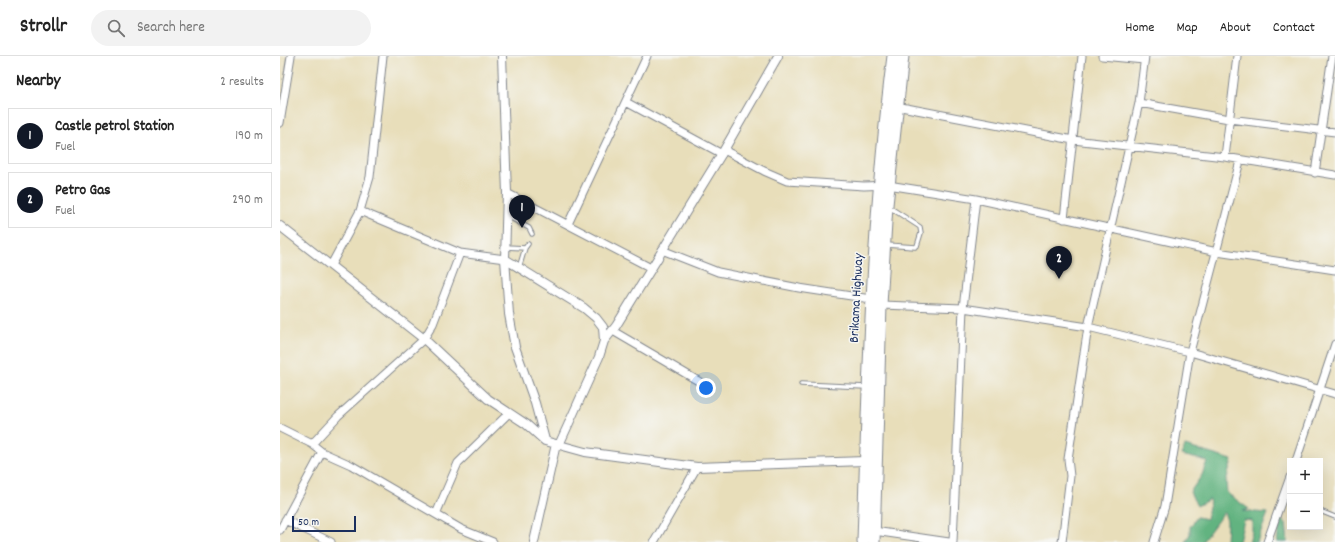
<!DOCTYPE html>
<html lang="en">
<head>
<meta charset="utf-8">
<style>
	:root { --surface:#fff; --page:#f2f2f2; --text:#222; --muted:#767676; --line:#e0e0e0; --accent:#111827 }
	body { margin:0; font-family:Dekko,sans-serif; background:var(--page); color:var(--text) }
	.controls { position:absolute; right:12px; bottom:12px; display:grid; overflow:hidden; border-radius:0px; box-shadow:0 4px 16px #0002 }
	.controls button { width:36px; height:36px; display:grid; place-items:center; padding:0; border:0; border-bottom:1px solid var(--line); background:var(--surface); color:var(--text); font:20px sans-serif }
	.scale { position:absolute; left:12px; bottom:10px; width:64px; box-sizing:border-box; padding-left:4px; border:2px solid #1b2f5e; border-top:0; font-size:11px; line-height:14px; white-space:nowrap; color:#1b2f5e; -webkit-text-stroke:3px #f6f6f2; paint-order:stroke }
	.you { position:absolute; left:426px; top:332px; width:14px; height:14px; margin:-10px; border:3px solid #fff; border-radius:50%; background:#1a73e8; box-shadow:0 0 0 6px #1a73e833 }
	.badge { display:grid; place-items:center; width:26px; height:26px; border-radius:50%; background:var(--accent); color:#fff; font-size:13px; font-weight:700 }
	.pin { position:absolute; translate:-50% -33px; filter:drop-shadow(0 1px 2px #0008) }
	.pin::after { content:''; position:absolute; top:21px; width:14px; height:12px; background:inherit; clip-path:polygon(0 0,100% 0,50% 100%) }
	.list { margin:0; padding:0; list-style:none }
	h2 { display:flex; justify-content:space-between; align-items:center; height:52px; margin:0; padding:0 16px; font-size:17px }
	h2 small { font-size:13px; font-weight:400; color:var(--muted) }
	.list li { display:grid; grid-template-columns:26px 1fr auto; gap:12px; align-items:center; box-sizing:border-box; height:56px; margin:0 8px 8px; padding:0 8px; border:1px solid var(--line); border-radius:0px }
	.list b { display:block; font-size:15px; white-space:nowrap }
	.list p { margin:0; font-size:13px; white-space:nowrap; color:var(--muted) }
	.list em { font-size:13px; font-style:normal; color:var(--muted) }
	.icon { flex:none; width:22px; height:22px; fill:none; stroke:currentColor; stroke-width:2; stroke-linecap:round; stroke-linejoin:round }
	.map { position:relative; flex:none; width:1055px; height:486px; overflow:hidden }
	header { display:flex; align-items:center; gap:24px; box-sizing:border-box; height:56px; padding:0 20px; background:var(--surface); border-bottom:1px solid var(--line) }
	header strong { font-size:19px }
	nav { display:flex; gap:22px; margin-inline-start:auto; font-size:14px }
	.search { width:280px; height:36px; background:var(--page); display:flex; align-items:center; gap:10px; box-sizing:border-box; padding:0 14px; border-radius:22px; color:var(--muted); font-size:15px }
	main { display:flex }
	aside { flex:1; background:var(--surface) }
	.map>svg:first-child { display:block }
</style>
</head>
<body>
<header>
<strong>Strollr</strong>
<div class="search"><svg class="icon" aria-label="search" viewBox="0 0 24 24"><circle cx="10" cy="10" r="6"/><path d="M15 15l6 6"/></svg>Search here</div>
<nav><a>Home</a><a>Map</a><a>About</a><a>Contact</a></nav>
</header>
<main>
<aside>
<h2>Nearby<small>2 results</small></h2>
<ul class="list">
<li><span class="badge">1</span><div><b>Castle petrol Station</b><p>Fuel</p></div><em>190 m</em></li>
<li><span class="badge">2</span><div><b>Petro Gas</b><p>Fuel</p></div><em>290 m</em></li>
</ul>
</aside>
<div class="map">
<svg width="1055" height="486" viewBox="0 0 1055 486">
	<rect width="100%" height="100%" fill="#f6f6f2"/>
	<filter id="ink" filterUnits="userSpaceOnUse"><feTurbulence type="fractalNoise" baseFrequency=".025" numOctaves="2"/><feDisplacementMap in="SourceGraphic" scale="8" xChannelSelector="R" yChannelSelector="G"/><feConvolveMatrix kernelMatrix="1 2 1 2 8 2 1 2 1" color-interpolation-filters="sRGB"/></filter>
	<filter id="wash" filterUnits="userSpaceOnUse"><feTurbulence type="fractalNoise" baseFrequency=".012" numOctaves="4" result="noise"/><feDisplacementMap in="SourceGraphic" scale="16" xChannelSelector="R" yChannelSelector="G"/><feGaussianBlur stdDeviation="0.9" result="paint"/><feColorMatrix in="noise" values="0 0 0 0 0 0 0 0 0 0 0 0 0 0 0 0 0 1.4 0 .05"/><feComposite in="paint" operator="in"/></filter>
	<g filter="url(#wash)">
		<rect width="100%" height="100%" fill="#e8deba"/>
		<!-- forest -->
		<path fill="#62b380" stroke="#3e716f" d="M905,390l47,14 -6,21 1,12 22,16 -7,2 26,2 -11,29h-8l3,-10v-11l-8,-1 -5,22h-13l1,-21 -3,-9 -22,30h-17l5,-8v-7l7,-10 10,2 3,-20 -13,7 -7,-14 12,-17 5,-14 -26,-6z
			M1000,463l6,4 2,19h-11z"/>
	</g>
	<g filter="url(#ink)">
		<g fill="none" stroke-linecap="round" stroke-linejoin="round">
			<!-- service casing -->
			<g stroke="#82868c" stroke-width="5.5">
				<path id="service" d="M227,160l22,12 3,6
					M606,189l29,2 2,-1 4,-13 -1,-6 -31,-20
					M226,191l19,1 3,-4
					M239,212l6,-20
					M521,328l65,3
					M1003,440l7,3
					M1040,455l15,6"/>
			</g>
			<!-- minor casing -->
			<g stroke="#82868c" stroke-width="9">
				<path id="minor" d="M822,0l42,4
					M346,46l96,52
					M859,47l90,16 106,13
					M616,50l177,34 152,17 110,18
					M0,67l11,-67
					M444,94l40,21 23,10 77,5 24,-1 88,14 241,53 118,18
					M945,101l12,-101
					M1035,117l17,-117
					M227,137l144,75
					M80,155l100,42 45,6
					M784,163l18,-163
					M288,168l79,-168
					M382,194l56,22 81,16 72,11
					M51,209l29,-54 10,-34 13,-121
					M601,249l82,3 125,19 102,25 145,42
					M333,275l87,51
					M0,372l32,16 10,8 -42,78
					M32,388l26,-28 86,-77 9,-15 27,-71
					M42,396l29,13 110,64 32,13
					M1016,405l39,-117
					M156,458l22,-51 51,-50
					M5,464l46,22
					M594,475l75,11
					M374,486l43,-75
					M673,486l10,-234 13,-109
					M782,486l8,-66 -2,-17 20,-132 51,-224 6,-47
					M874,486l11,-36 25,-154 50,-191
					M987,486l23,-65"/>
			</g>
			<!-- tertiary casing -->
			<g stroke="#82868c" stroke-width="10">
				<path id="tertiary" d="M222,0l5,137 -2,66 4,55 6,33 20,56 10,37
					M0,170l144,113 64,60 38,25 19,17 40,11 112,15 168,-6
					M225,203l79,49 12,10 7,9 1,14 -5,16 -40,88
					M324,285l12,-15 108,-176 54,-94
					M254,486l22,-98"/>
			</g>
			<!-- trunk casing -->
			<g stroke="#82868c" stroke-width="13">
				<path id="trunk" d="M583,486c5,-162 9,-325 30,-486
					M594,486l7,-237 6,-100 16,-149"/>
			</g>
			<!-- service -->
			<use href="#service" stroke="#fff" stroke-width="3.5"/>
			<!-- minor -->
			<use href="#minor" stroke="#fff" stroke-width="7"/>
			<!-- tertiary -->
			<use href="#tertiary" stroke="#fff" stroke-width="8"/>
			<!-- trunk -->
			<use href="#trunk" stroke="#fff" stroke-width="11"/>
		</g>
	</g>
	<g text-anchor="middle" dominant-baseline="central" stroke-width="3" stroke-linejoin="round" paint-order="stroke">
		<!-- street labels -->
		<g font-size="14" fill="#1b2f5e" stroke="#f6f6f2">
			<text transform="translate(577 242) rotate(-87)">Brikama Highway</text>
		</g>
	</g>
</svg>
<div class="controls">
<button>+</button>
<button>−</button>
</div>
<div class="scale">50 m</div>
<div class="you"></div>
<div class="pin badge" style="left:242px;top:172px">1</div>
<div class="pin badge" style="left:779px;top:223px">2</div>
</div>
</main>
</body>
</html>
